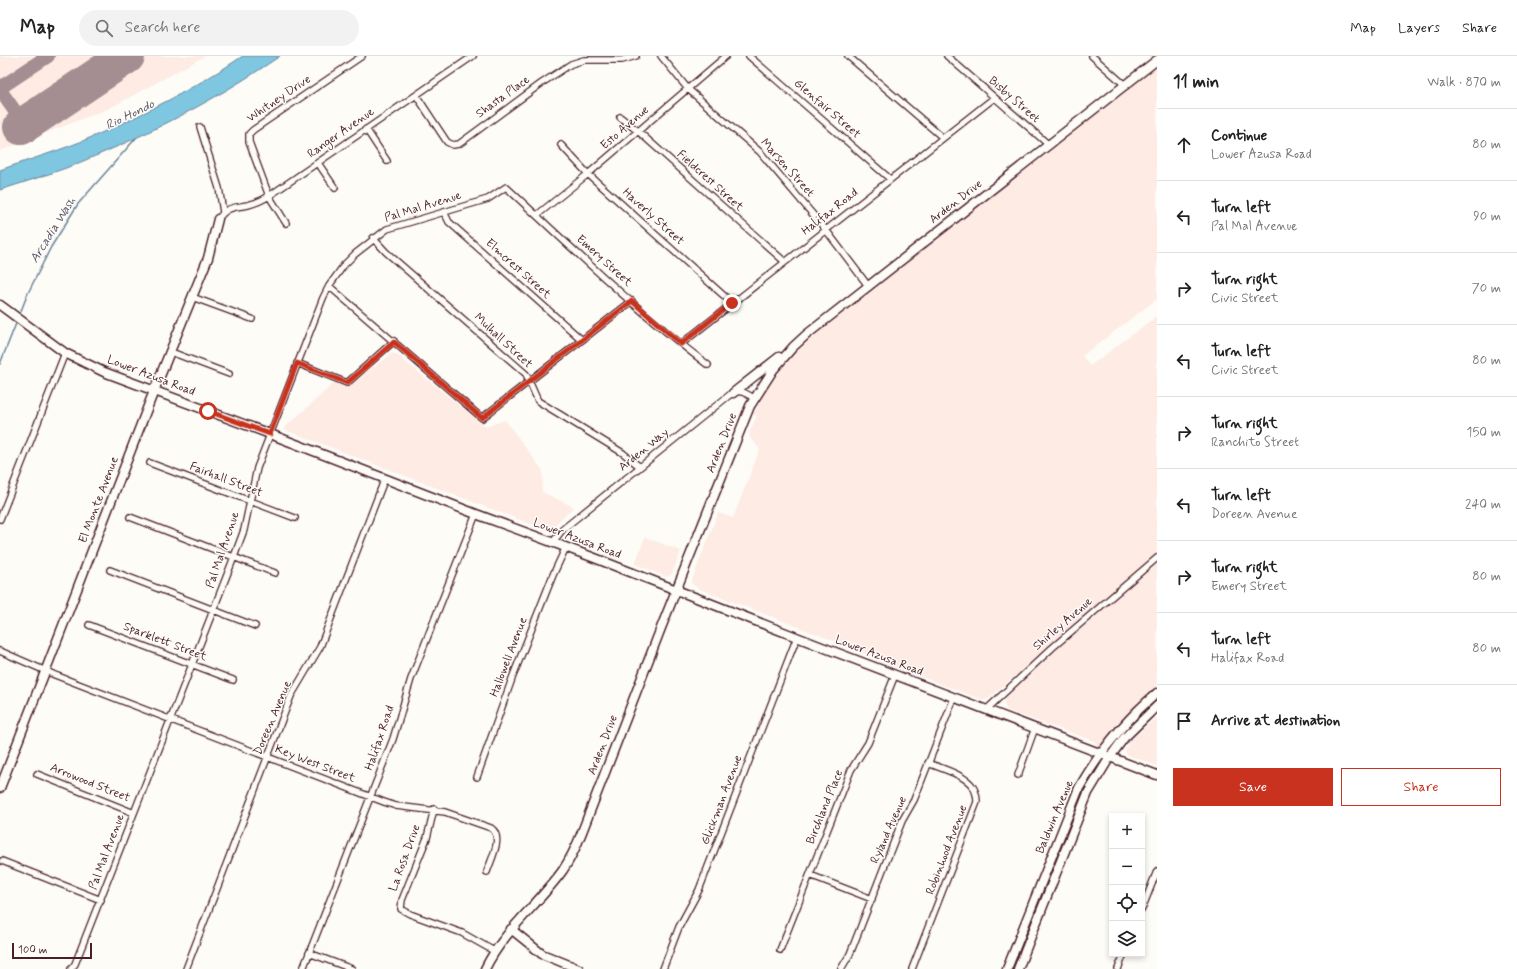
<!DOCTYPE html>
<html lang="en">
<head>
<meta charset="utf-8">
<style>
	:root { --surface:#fff; --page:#f2f2f2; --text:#222; --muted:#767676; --line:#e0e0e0; --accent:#c8321e }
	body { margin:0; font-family:Mynerve,sans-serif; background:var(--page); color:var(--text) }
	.controls { position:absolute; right:12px; bottom:12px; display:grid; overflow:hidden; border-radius:0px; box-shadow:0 2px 6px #0003 }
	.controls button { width:36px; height:36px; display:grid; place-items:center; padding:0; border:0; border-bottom:1px solid var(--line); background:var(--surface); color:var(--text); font:20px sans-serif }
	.scale { position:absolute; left:12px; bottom:10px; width:80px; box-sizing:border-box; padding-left:4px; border:2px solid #4a1f2b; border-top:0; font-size:11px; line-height:14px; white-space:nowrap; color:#4a1f2b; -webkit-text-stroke:3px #fdfcf7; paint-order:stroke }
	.stop { position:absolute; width:12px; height:12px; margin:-9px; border:3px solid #c8321e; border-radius:50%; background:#fff }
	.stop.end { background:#c8321e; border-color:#fff; box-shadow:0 1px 4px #0008 }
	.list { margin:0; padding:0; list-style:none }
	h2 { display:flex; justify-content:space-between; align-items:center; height:52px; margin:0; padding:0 16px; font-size:17px }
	h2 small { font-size:13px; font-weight:400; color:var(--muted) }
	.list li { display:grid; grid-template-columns:26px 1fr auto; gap:12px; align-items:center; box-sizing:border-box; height:72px; padding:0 16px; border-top:1px solid var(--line) }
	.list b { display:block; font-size:15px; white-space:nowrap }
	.list p { margin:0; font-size:13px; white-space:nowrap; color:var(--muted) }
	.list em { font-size:13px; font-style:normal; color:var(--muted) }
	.actions { display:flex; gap:8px; padding:12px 16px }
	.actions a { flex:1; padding:9px 0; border:1px solid var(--accent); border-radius:0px; text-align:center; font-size:14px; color:var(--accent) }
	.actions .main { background:var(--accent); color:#fff }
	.icon { flex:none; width:22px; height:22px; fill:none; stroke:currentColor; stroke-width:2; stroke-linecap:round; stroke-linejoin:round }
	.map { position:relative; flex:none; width:1157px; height:913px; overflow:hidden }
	header { display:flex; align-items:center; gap:24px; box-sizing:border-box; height:56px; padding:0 20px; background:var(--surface); border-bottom:1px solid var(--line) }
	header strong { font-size:19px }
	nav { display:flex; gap:22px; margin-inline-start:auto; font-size:14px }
	.search { width:280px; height:36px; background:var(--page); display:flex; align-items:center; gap:10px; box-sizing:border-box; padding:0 14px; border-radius:22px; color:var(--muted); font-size:15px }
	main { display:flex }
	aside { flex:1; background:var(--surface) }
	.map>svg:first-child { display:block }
</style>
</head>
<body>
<header>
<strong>Map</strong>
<div class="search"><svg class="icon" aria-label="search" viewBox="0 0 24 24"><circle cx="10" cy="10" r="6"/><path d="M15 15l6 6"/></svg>Search here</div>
<nav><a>Map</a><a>Layers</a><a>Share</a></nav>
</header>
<main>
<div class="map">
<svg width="1157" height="913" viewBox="0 0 1157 913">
	<rect width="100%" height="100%" fill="#fdfcf7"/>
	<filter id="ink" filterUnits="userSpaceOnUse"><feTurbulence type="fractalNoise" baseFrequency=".025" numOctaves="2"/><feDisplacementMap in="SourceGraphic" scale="8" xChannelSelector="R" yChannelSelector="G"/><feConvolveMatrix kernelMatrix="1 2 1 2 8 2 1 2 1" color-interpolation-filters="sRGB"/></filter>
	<g filter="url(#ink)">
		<!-- built -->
		<path fill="#fdebe4" d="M0,0h205l-95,52 -110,43z
			M1157,4v239l-75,57 8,10 67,-50v390l-47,51 -10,-4 -5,-12 -87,-30 -3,-4 -1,-6 2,-4 28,-32 -22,13 -24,21 -5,1 -85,-32 -68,-29 -131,-50 -8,-6 27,-70 15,5 27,-69 -10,-11 -1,-5 8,-17 -4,-2 6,-10 -4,-5 38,-52z
			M393,297l3,1 90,73 19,-7 38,51 -1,21 32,15 -24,22 -4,1 -263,-101 47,-42 4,-4 17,1z
			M645,481l36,14 -9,23 -5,3 -32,-13z
			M1157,661v49l-31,-12 -1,-5 7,-10z"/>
		<!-- water -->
		<path fill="#7fc6e0" stroke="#6a8398" d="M243,0h37c-67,46 -138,82 -214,112 -22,8 -44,15 -66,22v-20c31,-11 62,-20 92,-33 51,-22 106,-51 151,-81z"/>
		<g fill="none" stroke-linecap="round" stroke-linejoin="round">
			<!-- stream -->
			<path stroke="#6a8398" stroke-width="1.5" d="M19,260l9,-23 23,-46 27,-43 58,-66
				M0,308l17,-43"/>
			<!-- taxiway -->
			<path stroke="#a48e91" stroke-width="14" d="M0,32l48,-32
				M0,34l24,34"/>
			<!-- runway -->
			<path stroke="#a48e91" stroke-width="36" d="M21,71l106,-71"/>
			<!-- street casing -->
			<g stroke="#4a1f2b" stroke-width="8">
				<path id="street" d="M661,0l27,33 72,63 66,78 43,57
					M749,0l141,123
					M848,0l94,81
					M947,0l102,89
					M1092,0l34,30
					M416,39l31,47 6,3 6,-1 83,-61 29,-19 13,-4h38l14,-4
					M620,61l19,15 146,130
					M200,71l19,61 4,24
					M366,73l21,32
					M561,89l27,29 144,129
					M318,107l17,25
					M444,156l5,10 133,118
					M537,159l51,-41 138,-118
					M218,163c10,-13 15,-11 30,-14 8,-2 15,-5 21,-9l204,-140
					M286,167l-17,-27 -20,-54v-8l4,-4 109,-74
					M373,182l13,14 140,122 12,27 85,52 17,14
					M329,230l153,132 150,-117
					M192,241l60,22
					M681,288l313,-246
					M171,296l58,22
					M297,307l50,20 47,-42
					M150,407l145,55
					M130,461l145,56
					M0,463l65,-166
					M553,486l10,-13 169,-136c9,-4 15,1 23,6
					M110,514l145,56
					M89,569l144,55
					M0,595l55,24 329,127 12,4 49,6 46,16c13,9 0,31 -4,44
					M986,654l66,-62 105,-90
					M37,718l97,39
					M1018,719l17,-47
					M477,721l36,-101 40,-101 13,-28
					M434,753l-7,29 -25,62 -1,9 9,5 52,19 32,18
					M2,805l99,39
					M810,819l62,24
					M1142,853l15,-38
					M780,894l71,-180 17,-27 27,-68
					M309,897l43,16
					M71,913l4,-5 159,-407 10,-27 13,-62 66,-170 6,-12 15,-21 11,-11 32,-25 101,-30 18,-12c66,61 131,124 202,178
					M186,913l105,-273 29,-49 65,-169
					M303,913l90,-230 18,-60 65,-165
					M663,913l16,-42 20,-37 98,-253
					M841,913l9,-15 52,-133 12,-21 40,-102
					M912,913l65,-167c0,-5 -1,-10 -4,-15 -7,-12 -33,-19 -45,-24
					M1118,913l6,-15"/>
			</g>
			<!-- secondary casing -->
			<g stroke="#4a1f2b" stroke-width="11">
				<path id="secondary" d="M0,249l65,48 39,19 166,62 206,80 116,43 225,88 340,130
					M733,337l46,-36
					M0,732l150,-387 58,-143 10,-39
					M511,873l31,25 37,15
					M485,913c19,-39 53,-64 78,-99 8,-12 14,-25 19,-38l79,-204 89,-222 23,-36 20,-23 13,-12 351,-275
					M1007,913l72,-181c21,-37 45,-67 78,-95
					M1018,913l70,-176 22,-36 14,-19 33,-32"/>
			</g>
			<!-- street -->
			<use href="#street" stroke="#fdfcf7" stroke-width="5.5"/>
			<!-- secondary -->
			<use href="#secondary" stroke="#fdfcf7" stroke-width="8"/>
		</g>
	</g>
	<g fill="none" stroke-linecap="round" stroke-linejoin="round" filter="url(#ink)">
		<!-- route -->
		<path stroke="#c8321e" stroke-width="5" d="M208,355l62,23 27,-71 50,20 47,-41 88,76 150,-117 49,43 51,-41"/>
	</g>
	<g text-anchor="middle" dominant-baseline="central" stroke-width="3" stroke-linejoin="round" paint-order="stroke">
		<!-- street labels -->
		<g font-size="12" fill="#4a1f2b" stroke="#fdfcf7">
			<text transform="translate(503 41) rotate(-36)">Shasta Place</text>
			<text transform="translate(279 43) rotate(-34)">Whitney Drive</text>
			<text transform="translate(1014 44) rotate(41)">Bisby Street</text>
			<text transform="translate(827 53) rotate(41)">Glenfair Street</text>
			<text transform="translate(625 72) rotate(-41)">Esto Avenue</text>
			<text transform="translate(341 77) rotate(-35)">Ranger Avenue</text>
			<text transform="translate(787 112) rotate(48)">Marsen Street</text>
			<text transform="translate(710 125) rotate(42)">Fieldcrest Street</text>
			<text transform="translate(956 146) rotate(-38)">Arden Drive</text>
			<text transform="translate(423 151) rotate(-17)">Pal Mal Avenue</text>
			<text transform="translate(830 156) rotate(-38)">Halifax Road</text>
			<text transform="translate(653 161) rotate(42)">Haverly Street</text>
			<text transform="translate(604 205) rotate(42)">Emery Street</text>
			<text transform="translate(518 213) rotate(42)">Elmcrest Street</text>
			<text transform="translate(503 285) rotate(43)">Mulhall Street</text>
			<text transform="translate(151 320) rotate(21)">Lower Azusa Road</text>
			<text transform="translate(722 387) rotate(-68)">Arden Drive</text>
			<text transform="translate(644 394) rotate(-39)">Arden Way</text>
			<text transform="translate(226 424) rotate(21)">Fairhall Street</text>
			<text transform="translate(99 444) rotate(-69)">El Monte Avenue</text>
			<text transform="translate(577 483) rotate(21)">Lower Azusa Road</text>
			<text transform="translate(223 494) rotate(-71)">Pal Mal Avenue</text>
			<text transform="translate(1063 568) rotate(-41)">Shirley Avenue</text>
			<text transform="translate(165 586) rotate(21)">Sparklett Street</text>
			<text transform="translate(879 600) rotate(21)">Lower Azusa Road</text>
			<text transform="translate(509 601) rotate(-69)">Hallowell Avenue</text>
			<text transform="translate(273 662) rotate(-67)">Doreen Avenue</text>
			<text transform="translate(380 682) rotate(-71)">Halifax Road</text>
			<text transform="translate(603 689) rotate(-69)">Arden Drive</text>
			<text transform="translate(315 708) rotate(21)">Key West Street</text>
			<text transform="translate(90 727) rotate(22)">Arrowood Street</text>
			<text transform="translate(722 744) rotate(-69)">Glickman Avenue</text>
			<text transform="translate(825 751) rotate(-68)">Birchland Place</text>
			<text transform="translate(1055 761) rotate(-67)">Baldwin Avenue</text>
			<text transform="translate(889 774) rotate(-66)">Ryland Avenue</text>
			<text transform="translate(947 794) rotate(-69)">Robinhood Avenue</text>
			<text transform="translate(107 796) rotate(-69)">Pal Mal Avenue</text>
			<text transform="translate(405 802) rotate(-70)">La Rosa Drive</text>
		</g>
		<!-- water labels -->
		<g font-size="13" font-style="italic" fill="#5d596a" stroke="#fdfcf7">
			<text transform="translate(130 59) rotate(-26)">Rio Hondo</text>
			<text transform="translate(53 174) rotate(-58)">Arcadia Wash</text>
		</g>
	</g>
</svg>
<div class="controls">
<button>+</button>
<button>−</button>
<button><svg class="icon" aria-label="locate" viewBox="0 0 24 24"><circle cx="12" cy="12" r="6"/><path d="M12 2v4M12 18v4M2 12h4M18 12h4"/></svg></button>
<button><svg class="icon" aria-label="layers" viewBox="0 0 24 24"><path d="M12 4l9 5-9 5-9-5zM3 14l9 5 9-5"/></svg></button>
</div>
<div class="scale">100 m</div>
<div class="stop" style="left:208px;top:355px"></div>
<div class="stop end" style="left:732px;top:247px"></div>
</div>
<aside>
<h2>11 min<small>Walk · 870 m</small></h2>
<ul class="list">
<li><svg class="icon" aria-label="ahead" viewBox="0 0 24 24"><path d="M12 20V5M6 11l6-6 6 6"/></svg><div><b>Continue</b><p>Lower Azusa Road</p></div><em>80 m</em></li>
<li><svg class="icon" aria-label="left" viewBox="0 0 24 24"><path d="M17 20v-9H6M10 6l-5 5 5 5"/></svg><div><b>Turn left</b><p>Pal Mal Avenue</p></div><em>90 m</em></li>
<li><svg class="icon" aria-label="right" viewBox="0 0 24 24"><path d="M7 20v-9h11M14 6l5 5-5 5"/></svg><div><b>Turn right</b><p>Civic Street</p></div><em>70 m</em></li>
<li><svg class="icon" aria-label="left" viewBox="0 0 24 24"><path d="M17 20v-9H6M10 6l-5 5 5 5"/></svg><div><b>Turn left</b><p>Civic Street</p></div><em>80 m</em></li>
<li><svg class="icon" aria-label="right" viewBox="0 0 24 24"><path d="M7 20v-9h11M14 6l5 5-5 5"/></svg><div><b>Turn right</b><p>Ranchito Street</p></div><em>150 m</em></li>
<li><svg class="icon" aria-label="left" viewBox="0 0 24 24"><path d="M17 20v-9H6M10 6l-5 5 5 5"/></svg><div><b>Turn left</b><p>Doreen Avenue</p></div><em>240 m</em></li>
<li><svg class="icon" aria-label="right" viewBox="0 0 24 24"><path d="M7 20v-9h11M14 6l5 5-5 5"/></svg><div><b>Turn right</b><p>Emery Street</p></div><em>80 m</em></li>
<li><svg class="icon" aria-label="left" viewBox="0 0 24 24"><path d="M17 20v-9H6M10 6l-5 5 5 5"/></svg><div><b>Turn left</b><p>Halifax Road</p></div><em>80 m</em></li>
<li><svg class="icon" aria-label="arrive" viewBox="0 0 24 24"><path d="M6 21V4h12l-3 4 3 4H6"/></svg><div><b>Arrive at destination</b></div></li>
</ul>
<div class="actions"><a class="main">Save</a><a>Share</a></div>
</aside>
</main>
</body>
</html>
